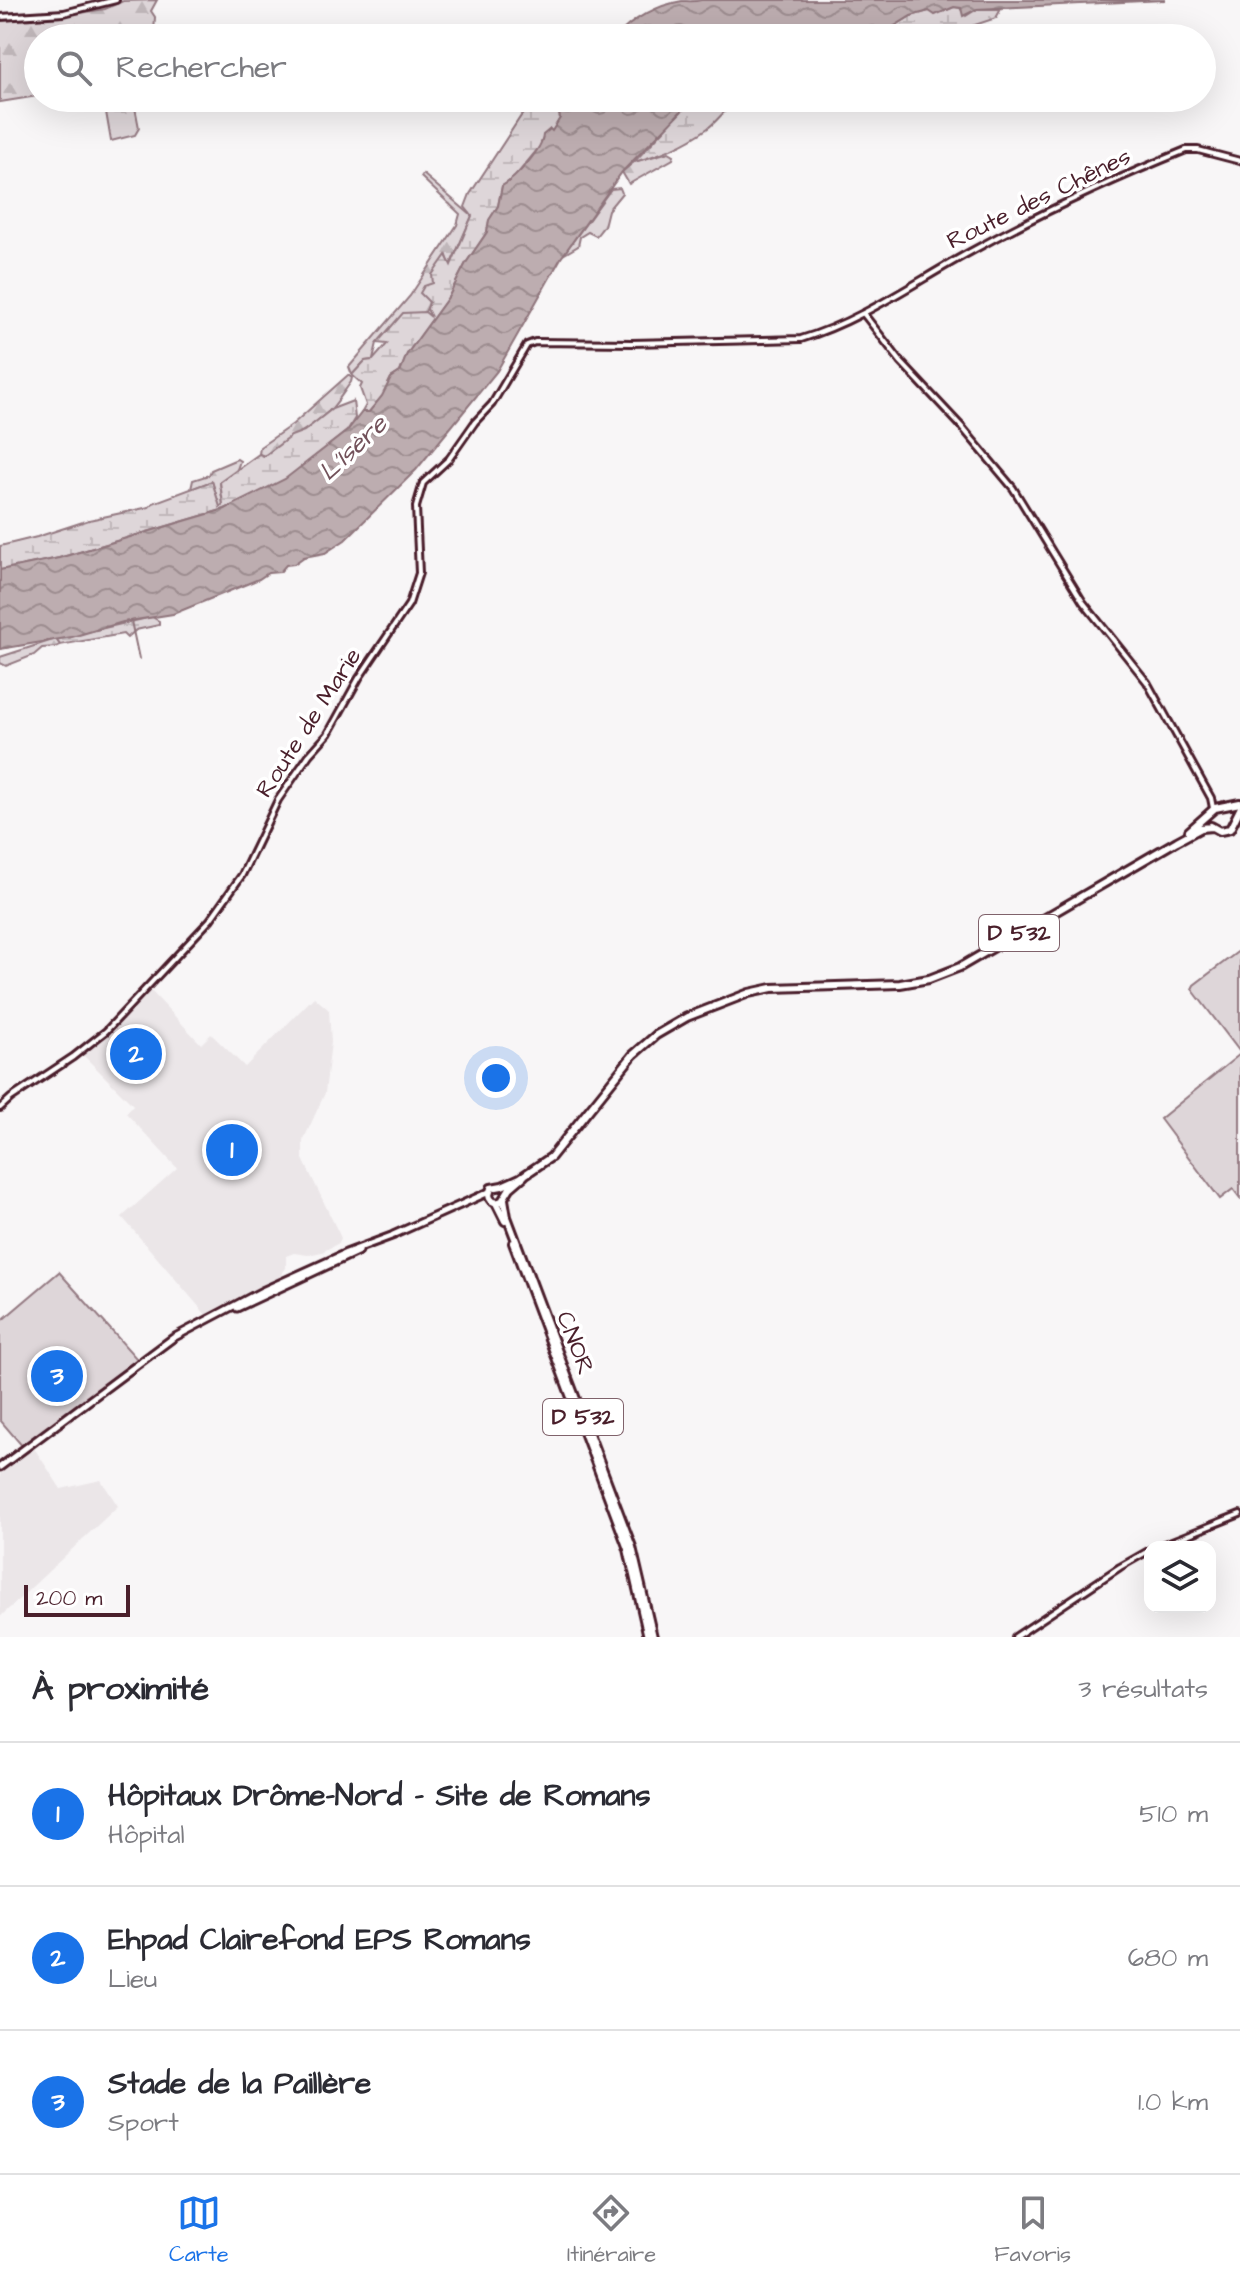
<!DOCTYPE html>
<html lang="fr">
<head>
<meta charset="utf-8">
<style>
	:root { --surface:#fff; --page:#f7f7f7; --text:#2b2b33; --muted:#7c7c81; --line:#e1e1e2; --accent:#1a73e8 }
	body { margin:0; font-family:"Architects Daughter",sans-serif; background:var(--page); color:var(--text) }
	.controls { position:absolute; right:24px; bottom:24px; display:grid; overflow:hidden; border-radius:16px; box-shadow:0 8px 32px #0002 }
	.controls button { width:72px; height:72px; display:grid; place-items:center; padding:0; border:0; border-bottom:2px solid var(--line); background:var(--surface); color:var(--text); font:40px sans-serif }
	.scale { position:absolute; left:24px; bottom:20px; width:106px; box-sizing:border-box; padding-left:8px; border:4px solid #4a1f2b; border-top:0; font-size:22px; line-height:28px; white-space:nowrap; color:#4a1f2b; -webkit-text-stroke:6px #fff; paint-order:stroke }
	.you { position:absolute; left:496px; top:1078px; width:28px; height:28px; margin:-20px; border:6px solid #fff; border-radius:50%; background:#1a73e8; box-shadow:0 0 0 12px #1a73e833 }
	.badge { display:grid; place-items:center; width:52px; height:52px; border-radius:50%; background:var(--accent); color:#fff; font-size:26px; font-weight:700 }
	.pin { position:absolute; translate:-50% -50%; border:4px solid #fff; box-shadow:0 2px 8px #0006 }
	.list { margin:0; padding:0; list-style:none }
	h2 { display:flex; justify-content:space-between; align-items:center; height:104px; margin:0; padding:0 32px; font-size:34px }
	h2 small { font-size:26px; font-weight:400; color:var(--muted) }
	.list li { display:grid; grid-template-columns:52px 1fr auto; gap:24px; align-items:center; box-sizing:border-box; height:144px; padding:0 32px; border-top:2px solid var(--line) }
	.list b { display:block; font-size:30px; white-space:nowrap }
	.list p { margin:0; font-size:26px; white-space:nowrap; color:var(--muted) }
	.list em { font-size:26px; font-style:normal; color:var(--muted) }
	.icon { flex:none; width:44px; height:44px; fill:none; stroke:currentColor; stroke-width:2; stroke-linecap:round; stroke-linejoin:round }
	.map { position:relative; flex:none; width:1240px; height:1637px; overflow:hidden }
	.search { position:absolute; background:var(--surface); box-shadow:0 8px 32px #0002; left:24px; right:24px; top:24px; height:88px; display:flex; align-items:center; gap:20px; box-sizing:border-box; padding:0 28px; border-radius:44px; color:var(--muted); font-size:30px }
	.sheet { height:536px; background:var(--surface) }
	nav { display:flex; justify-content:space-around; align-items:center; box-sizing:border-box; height:112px; border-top:2px solid var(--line); background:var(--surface); font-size:22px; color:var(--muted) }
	nav a { display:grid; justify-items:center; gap:4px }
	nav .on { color:var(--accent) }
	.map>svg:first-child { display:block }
</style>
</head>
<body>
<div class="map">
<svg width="1240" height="1637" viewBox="0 0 1240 1637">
	<defs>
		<pattern id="forest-firs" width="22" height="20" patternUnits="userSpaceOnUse" patternTransform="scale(2)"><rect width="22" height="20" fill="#ded6d9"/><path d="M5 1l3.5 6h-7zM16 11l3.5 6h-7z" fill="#c0b7ba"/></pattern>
		<pattern id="wetland-marsh" width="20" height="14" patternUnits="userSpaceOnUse" patternTransform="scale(2)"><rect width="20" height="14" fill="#ded6d9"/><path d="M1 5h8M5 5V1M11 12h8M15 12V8" fill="none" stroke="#c0b7ba"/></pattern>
		<pattern id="water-waves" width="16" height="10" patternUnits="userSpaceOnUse" patternTransform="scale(2)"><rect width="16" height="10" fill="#bdadb0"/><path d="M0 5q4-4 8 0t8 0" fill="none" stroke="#9c8c8f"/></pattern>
	</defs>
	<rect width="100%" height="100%" fill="#f8f6f7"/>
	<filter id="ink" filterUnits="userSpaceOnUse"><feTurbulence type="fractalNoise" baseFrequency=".0125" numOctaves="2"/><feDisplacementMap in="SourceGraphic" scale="16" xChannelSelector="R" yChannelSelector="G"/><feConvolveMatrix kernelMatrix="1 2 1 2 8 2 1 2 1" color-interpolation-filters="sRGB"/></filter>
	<g filter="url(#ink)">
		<!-- built -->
		<path fill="#ebe6e8" d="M150,990l51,54 10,-10 34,33 69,-70 15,13 2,32 -6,51 -22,48v18l38,79 -2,5 -17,9 -14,3 -14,-2 -8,3v12l-7,10 -72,38 -85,-99 55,-49 -51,-55 7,-8 -50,-50 22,-16z
			M34,1448l27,41 40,-9 17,26 -118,111v-143z"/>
		<!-- forest -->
		<path fill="url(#forest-firs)" stroke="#947a82" stroke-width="2" d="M157,0l-6,11 4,6 -1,16 22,5h-138v58l-38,6v-81l62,-5 43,-7 18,-8z
			M127,102l8,5 4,21 -4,7 -24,6 -5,-29z
			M669,152l5,3 -1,4 -44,25 -7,-12 12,-10z
			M423,174l49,42 -22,50 -3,-10 -14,27 -6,4 2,17 -4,8 -48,31 -4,17 -8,1 -13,14 -3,-8 61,-71 47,-71 3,-11 -39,-37z
			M620,188l2,5 -14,17 -4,16 -8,10 -8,-4 -8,5 -2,9 -15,9 48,-66z
			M348,375l4,3 -1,4c-6,8 -12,18 -19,26 -19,20 -46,32 -68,48l-5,-2 1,-7 33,-23z
			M237,459l3,2 -4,11 -16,11 3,22 -3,3 -8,-27 -21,8 2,-9 16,-5 2,-5z
			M56,639l4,6 -4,2 -14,1 -8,7 -28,11 -6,-3v-6z"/>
		<!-- wetland -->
		<path fill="url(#wetland-marsh)" stroke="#947a82" stroke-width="2" d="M954,7l6,1 6,8 11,-7h24l-5,9 -60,20h-98l13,-5 29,2 31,-19 18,-5 14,1z
			M539,98h9l-4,14 15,1 1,5 -4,9 -42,51 -12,8 -4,20 -9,14 -2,12 -21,31 -17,33 -42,58 -7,18 -9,6 -8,18 -14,16h-7l4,-7 -6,-17 2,-4 -10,-9 13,-14 8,-1 14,-16 -10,-1 26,-30 22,-1 6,5 -4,-8 2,-7 -9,-9 4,-7 9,-3 -1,-8 14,-20 5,10 21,-49 -7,-9 5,-13 51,-78z
			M694,98h77l-30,11 -10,-3c-9,7 -14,15 -23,22 -23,17 -47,26 -74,34z
			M353,401l2,17 -8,13 -62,49 -60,29 -166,49 -59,12v-24l37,-9 52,-17 60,-13 4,-4 59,-22 8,26 3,-3 -3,-22 39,-28 5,2 27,-20 13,-5 28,-22z
			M152,617l7,4v4l-23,5 -9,8 -4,-4 -63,11 -4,-6z"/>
		<!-- park -->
		<path fill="#ded6d9" stroke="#947a82" stroke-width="2" d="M1240,950v102l-48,-63 2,-4z
			M1240,1054v144l-7,-9 -13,10 -60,-80z
			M59,1272l78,87 -114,88 -23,-27v-98z"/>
		<!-- water -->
		<path fill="url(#water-waves)" stroke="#8f747b" stroke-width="2" d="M701,0h464l-188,9 -14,7 -2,-8 -7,-1 -19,8 -6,-4 -18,5 -31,19 -29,-2 -13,5 -26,-4 -8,4h-189c17,-19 42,-33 67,-37 6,0 12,1 19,-1z
			M569,98h125l-72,74 -61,86 -64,113 -81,99 -71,70 -20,13 -21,4 -10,7 -8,1 -6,7 -12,1 -9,6 -86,35 -50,8 -51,15 -72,12v-79l59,-12 166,-49 60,-30 62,-48 15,-19h7l13,-16 9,-18 9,-6 7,-18 42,-58 17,-33 21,-31 2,-12 9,-14 4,-20c14,-8 40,-36 41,-51l7,-6 2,2 8,-13 -1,-5z"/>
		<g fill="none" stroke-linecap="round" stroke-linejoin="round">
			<!-- stream -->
			<path stroke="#8f747b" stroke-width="2" d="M131,621l8,38"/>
			<!-- tertiary casing -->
			<g stroke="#4a1f2b" stroke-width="10">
				<path id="tertiary" d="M0,17l64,-4 52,-13
					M863,313l38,49 60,64 52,62 70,114 64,80 64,116 2,10
					M0,1108l11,-10 62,-41 33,-26 104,-111 32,-45 36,-75 31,-45 19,-21 31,-56 50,-74 10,-31 -3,-66 7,-24 26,-24 26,-37 17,-18 35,-59 8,-3 97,1 169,-4c60,-18 114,-57 169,-87 70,-39 142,-72 216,-102h12l42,11
					M1157,1547l83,-33
					M1015,1637l105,-70 30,-17"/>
			</g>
			<!-- secondary casing -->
			<g stroke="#4a1f2b" stroke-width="11">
				<path id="secondary" d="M393,1235l96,-43
					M237,1308l122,-57
					M0,1467l173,-129 89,-47 84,-38 48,-18"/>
			</g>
			<!-- primary casing -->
			<g stroke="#4a1f2b" stroke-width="12">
				<path id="primary" d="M1211,826l9,5 10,-2 10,-20
					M1189,831l26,-23 25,-5
					M524,1176l-14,12 -8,13c-6,3 -12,1 -13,-6l2,-7 11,-2 18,-8 31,-21 82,-102 23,-20 31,-18 62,-24 23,-5 128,-4 29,-5 31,-12 217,-126 24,-13 11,-1"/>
			</g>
			<!-- trunk casing -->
			<g stroke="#4a1f2b" stroke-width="12">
				<path id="trunk" d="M504,1199l3,18 125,330 21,90
					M496,1203l9,18
					M513,1243l115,306 20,88"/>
			</g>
			<!-- tertiary -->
			<use href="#tertiary" stroke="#fff" stroke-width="4"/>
			<!-- secondary -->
			<use href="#secondary" stroke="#fff" stroke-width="5"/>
			<!-- primary -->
			<use href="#primary" stroke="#fff" stroke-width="6"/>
			<!-- trunk -->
			<use href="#trunk" stroke="#fff" stroke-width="6"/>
		</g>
	</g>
	<g text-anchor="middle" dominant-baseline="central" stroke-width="7" stroke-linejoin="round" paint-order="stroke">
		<!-- shield labels -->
		<g fill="#fff" stroke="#80626b" stroke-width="2">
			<rect x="979" y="915" width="80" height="36" rx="6"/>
			<rect x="543" y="1399" width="80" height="36" rx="6"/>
		</g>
		<g font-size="22" font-weight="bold" fill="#4a1f2b">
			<text x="1019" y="933">D 532</text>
			<text x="583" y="1417">D 532</text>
		</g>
		<!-- street labels -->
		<g font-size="24" fill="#4a1f2b" stroke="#fff">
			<text transform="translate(1039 199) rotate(-26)">Route des Chênes</text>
			<text transform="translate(309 723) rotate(-57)">Route de Marie</text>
			<text transform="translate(575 1343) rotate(69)">CNOR</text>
		</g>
		<!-- water labels -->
		<g font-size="26" font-style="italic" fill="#72515a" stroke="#fff">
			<text transform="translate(353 448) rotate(-43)">L'Isère</text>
		</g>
	</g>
</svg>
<div class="controls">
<button><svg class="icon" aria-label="layers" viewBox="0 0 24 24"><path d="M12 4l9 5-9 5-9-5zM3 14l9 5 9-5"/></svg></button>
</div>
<div class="scale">200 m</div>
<div class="you"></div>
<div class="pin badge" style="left:232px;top:1150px">1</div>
<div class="pin badge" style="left:136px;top:1054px">2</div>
<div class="pin badge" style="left:57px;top:1376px">3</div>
<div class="search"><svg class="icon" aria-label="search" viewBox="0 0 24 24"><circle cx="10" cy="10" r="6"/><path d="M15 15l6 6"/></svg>Rechercher</div>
</div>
<section class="sheet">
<h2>À proximité<small>3 résultats</small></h2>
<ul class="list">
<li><span class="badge">1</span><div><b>Hôpitaux Drôme-Nord - Site de Romans</b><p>Hôpital</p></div><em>510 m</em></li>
<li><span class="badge">2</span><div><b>Ehpad Clairefond EPS Romans</b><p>Lieu</p></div><em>680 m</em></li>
<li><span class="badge">3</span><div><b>Stade de la Paillère</b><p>Sport</p></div><em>1.0 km</em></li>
</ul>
</section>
<nav>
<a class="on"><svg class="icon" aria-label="map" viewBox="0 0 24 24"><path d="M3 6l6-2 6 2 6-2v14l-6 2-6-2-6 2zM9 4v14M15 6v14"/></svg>Carte</a>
<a><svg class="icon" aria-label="directions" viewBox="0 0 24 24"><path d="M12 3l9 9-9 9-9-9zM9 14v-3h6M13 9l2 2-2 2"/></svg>Itinéraire</a>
<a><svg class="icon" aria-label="saved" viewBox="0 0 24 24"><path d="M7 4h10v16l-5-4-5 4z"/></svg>Favoris</a>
</nav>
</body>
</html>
